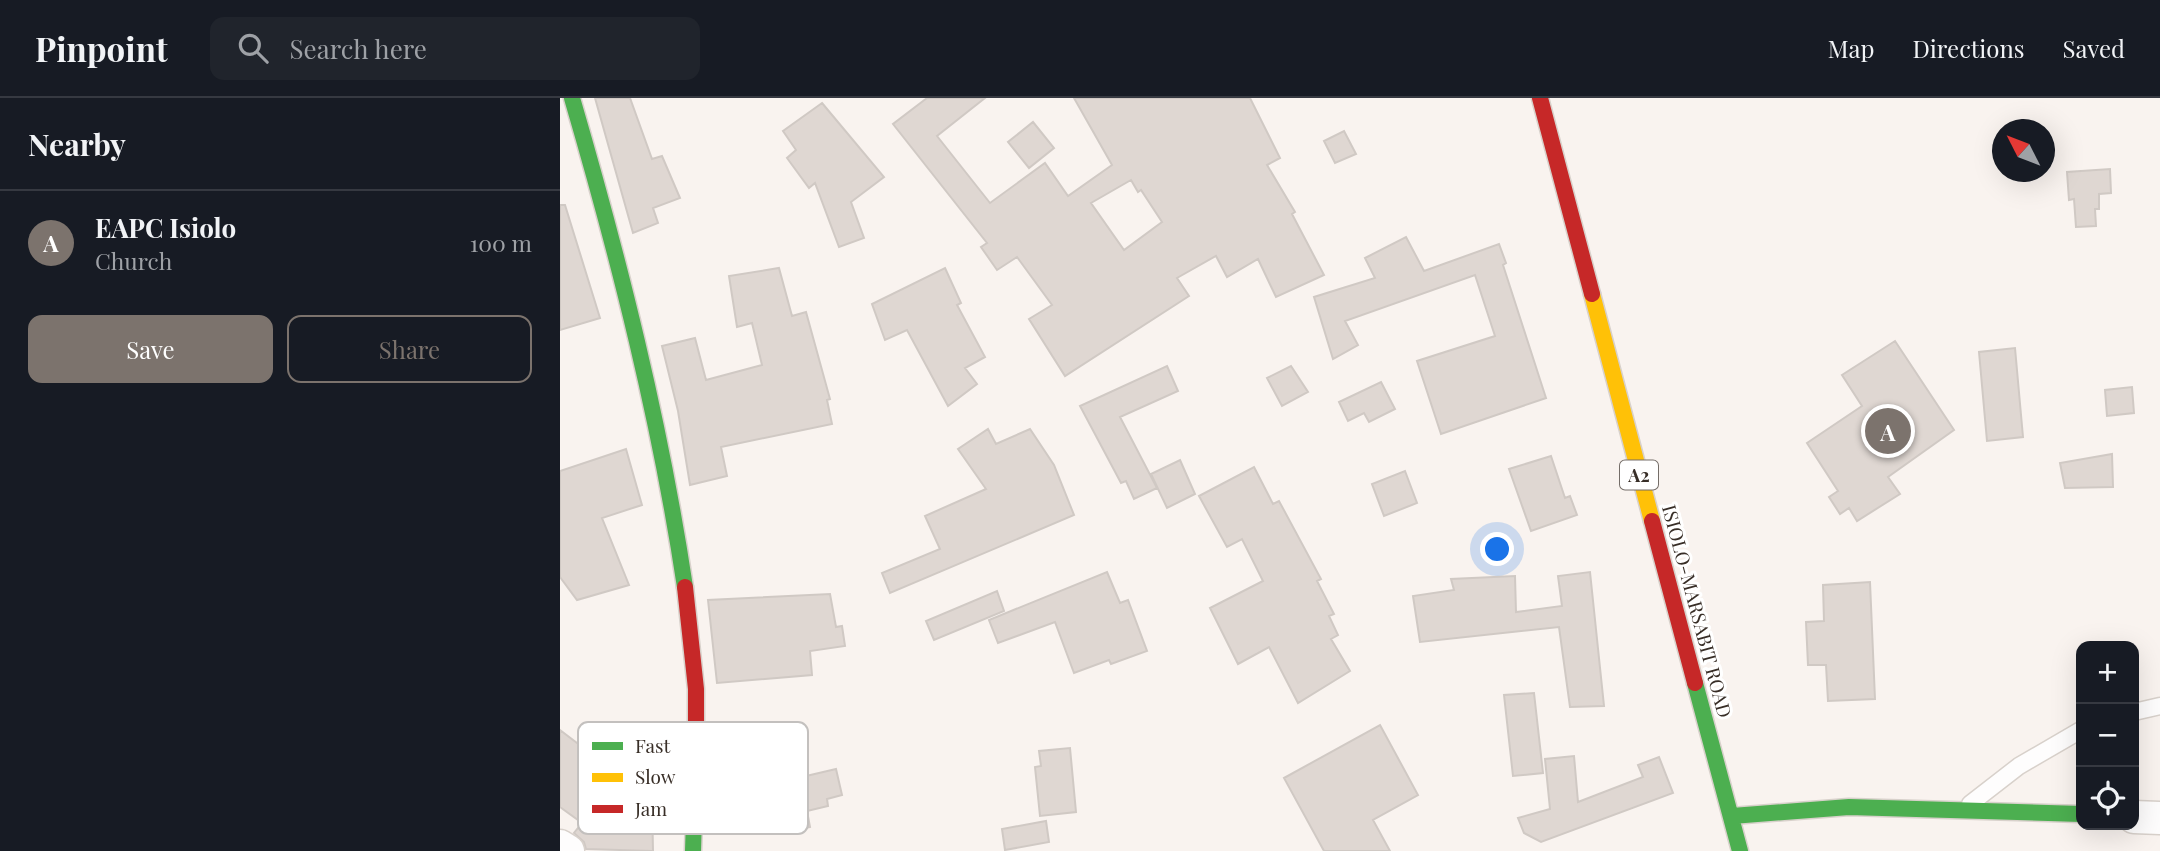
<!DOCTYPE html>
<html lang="en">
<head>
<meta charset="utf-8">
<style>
	:root { --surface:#171b24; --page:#20242c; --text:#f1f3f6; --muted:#9ea1a6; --line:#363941; --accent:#7c736d }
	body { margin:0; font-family:"Playfair Display",serif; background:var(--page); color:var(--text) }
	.controls { position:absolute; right:21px; bottom:21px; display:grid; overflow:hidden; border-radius:14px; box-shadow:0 7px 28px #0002 }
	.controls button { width:63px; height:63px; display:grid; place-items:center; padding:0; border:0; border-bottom:2px solid var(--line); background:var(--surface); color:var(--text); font:35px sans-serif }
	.compass { position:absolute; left:1432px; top:21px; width:63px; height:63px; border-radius:50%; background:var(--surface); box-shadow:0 7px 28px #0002; rotate:312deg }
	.you { position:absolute; left:938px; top:452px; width:24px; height:24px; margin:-18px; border:5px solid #fff; border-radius:50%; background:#1a73e8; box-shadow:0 0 0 10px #1a73e833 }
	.badge { display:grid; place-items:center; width:46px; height:46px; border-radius:50%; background:var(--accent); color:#fff; font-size:23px; font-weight:700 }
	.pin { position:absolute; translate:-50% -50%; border:4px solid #fff; box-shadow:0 2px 7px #0006 }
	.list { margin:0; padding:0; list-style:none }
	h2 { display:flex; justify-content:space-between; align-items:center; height:91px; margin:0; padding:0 28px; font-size:30px }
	h2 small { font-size:23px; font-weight:400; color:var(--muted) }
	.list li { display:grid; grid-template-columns:46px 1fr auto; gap:21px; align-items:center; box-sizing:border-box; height:105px; padding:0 28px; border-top:2px solid var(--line) }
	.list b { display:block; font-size:26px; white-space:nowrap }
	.list p { margin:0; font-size:23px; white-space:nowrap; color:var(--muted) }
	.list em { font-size:23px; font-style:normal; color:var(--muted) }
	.actions { display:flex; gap:14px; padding:21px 28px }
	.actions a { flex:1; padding:16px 0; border:2px solid var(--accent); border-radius:14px; text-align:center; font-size:24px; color:var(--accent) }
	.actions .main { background:var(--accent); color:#fff }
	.icon { flex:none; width:38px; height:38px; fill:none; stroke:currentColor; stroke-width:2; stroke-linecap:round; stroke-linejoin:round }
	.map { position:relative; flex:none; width:1600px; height:753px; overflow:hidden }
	header { display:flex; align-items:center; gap:42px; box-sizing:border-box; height:98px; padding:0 35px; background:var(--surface); border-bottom:2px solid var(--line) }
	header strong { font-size:33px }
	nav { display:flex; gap:38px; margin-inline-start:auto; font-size:24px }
	.search { width:490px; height:63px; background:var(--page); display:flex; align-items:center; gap:18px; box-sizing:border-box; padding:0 24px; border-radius:14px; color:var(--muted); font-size:26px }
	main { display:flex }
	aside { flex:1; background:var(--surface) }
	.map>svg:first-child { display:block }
</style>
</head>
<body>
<header>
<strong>Pinpoint</strong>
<div class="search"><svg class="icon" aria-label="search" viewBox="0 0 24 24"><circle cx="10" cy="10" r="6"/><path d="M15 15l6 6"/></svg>Search here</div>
<nav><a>Map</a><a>Directions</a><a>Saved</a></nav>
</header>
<main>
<aside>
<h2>Nearby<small></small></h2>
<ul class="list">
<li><span class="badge">A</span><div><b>EAPC Isiolo</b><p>Church</p></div><em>100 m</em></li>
</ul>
<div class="actions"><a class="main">Save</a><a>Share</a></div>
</aside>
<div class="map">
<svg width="1600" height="753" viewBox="0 0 1600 753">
	<rect width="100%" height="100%" fill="#f9f3ef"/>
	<!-- building -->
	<path fill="#dfd7d2" stroke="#d0c9c4" stroke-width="2" fill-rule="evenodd" d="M35,0h35l22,61 10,-3 18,42 -27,10 5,15 -25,10z
		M367,0h58l-48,38 53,67 55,-40 23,33 44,-31 -38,-67h176l30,60 -13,7 28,47 -3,2 32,61 -48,22 -18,-38 -31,18 -11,-21 -39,22 12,18 -124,80 -36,-57 23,-14 -35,-48 -20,13 -16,-23 6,-4 -94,-119zM571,82l7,12 3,-2 21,32 -38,28 -33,-47z
		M262,5l62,74 -33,25 13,36 -25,9 -24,-64 -6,5 -22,-30 9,-8 -13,-19z
		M473,24l21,26 -25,20 -21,-26z
		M784,33l12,23 -21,9 -11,-22z
		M1550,71l1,24 -12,1v15h-4l1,17 -20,1 -2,-28 -5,1 -2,-28z
		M0,107h5l35,113 -40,12z
		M846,139l18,34 75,-27 7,19 -3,2 43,133 -105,36 -24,-73 78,-25 -20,-61 -130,46 13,24 -25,14 -19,-62 61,-19 -10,-20z
		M219,170l13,48 14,-4 24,87 -3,1 5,24 -111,23 6,29 -37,9 -12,-74 -16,-65 33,-8 11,42 56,-15 -10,-42 -15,4 -8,-51z
		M385,170l16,35 -4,2 28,52 -20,11 12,16 -29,22 -41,-76 -22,10 -13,-36z
		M1335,243l59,89 -66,47 12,17 -43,27 -8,-13 -9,6 -11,-17 9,-6 -31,-48 55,-37 -20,-31z
		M1455,250l8,89 -36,4 -8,-89z
		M607,268l11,25 -58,26 37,71 -23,11 -8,-18 -5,2 -41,-77z
		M731,268l17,26 -26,14 -15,-28z
		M821,284l14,27 -26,13 -5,-9 -16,8 -9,-19z
		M1572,289l2,26 -27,3 -2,-26z
		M428,331l8,15 34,-15 24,36 20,50 -184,78 -8,-20 58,-24 -15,-33 61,-27 -28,-40z
		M66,351l16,56 -40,13 27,67 -52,15 -17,-23v-106z
		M1552,356l1,33 -48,1 -5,-25z
		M991,358l14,42 5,-2 7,19 -46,16 -22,-62z
		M620,362l15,34 -28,14 -16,-34z
		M694,369l19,37 6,-3 42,78 -4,2 17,33 -5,2 9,19 -7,4 19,32 -52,32 -29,-56 -31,17 -28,-56 53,-27 -21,-42 -15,8 -28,-51z
		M845,373l12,32 -33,13 -12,-32z
		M547,474l13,31 8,-3 19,51 -36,13 -2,-4 -35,13 -19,-51 -57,21 -9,-23z
		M1030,474l14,134 -34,1 -11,-80 -139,15 -7,-46 41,-6 -3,-11 64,-3 1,36 46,-6 -4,-30z
		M1310,484l5,117 -47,2 -2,-36h-18l-2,-43 18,-1 -1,-36z
		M437,493l7,20 -70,29 -8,-19z
		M270,496l6,33 6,-1 3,20 -35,5 2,24 -95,8 -9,-83z
		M974,595l9,80 -30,3 -9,-81z
		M820,627l38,70 -45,25 17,31h-66l-40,-73z
		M0,632l76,58 1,-44h22l-1,56h-6l1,51 -67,-2 -2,-7 -10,-9 8,-10 -22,-16z
		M510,650l6,64 -36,4 -5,-49 6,-1 -2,-15z
		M1014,658l4,46 65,-25 -5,-12 21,-8 14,36 -132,49 -17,-9 -6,-15 32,-9 -5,-50z
		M276,671l6,26 -15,4 1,7 -21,5 3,16 -27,6 -11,-49z
		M486,723l3,21 -44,8 -3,-21z"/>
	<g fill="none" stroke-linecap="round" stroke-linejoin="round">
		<!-- lane casing -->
		<g stroke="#d8d1cb" stroke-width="19">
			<path id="lane" d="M1574,614l26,-6
				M1410,706l49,-38 62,-36"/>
		</g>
		<!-- street casing -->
		<g stroke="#d8d1cb" stroke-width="35">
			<path id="street" d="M1574,719l26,1
				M0,748l8,5"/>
		</g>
		<!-- fast casing -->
		<g stroke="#d8d1cb" stroke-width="19">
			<path id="fast" d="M12,0c47,161 88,323 113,489
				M1135,585l45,168
				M1172,718l117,-9 232,7
				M133,753l3,-98"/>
		</g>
		<!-- slow casing -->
		<g stroke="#d8d1cb" stroke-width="19">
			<path id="slow" d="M1032,196l60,227"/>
		</g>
		<!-- jam casing -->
		<g stroke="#d8d1cb" stroke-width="19">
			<path id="jam" d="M980,0l52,196
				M1092,423l43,162
				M125,489l11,102v64"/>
		</g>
		<!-- lane -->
		<use href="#lane" stroke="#fefdfd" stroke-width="16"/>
		<!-- street -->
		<use href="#street" stroke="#fefdfd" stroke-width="32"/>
		<!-- fast -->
		<use href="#fast" stroke="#4caf50" stroke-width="16"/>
		<!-- slow -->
		<use href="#slow" stroke="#ffc107" stroke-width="16"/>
		<!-- jam -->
		<use href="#jam" stroke="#c62828" stroke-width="16"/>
	</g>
	<g text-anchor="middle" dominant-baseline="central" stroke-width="6" stroke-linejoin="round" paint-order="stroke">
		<!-- shield labels -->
		<rect fill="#fff" stroke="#746d68" stroke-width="2" x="1060" y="362.5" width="38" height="29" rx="5"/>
		<g font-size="18" font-weight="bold" fill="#382e27">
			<text x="1079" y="377">A2</text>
		</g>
		<!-- street labels -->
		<g font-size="19" fill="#382e27" stroke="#fff">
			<text transform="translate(1138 513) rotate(75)">ISIOLO-MARSABIT ROAD</text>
		</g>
	</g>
	<!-- legend -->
	<rect x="18" y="624" width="230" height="112" rx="10" fill="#fff" stroke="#c3c0be" stroke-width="2"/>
	<rect x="32" y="644" width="31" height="8" fill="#4caf50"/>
	<rect x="32" y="675" width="31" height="9" fill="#ffc107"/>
	<rect x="32" y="707" width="31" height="8" fill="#c62828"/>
	<g font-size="19" fill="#382e27">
		<text x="75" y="655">Fast</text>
		<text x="75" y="686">Slow</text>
		<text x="75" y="718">Jam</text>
	</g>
</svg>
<div class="controls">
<button>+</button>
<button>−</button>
<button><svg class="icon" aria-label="locate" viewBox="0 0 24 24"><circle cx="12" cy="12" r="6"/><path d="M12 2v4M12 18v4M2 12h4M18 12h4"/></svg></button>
</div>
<svg class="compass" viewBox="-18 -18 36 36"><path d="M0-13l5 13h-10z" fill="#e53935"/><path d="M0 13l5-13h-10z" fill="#9ea1a6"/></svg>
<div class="you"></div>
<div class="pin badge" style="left:1328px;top:333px">A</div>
</div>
</main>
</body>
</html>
